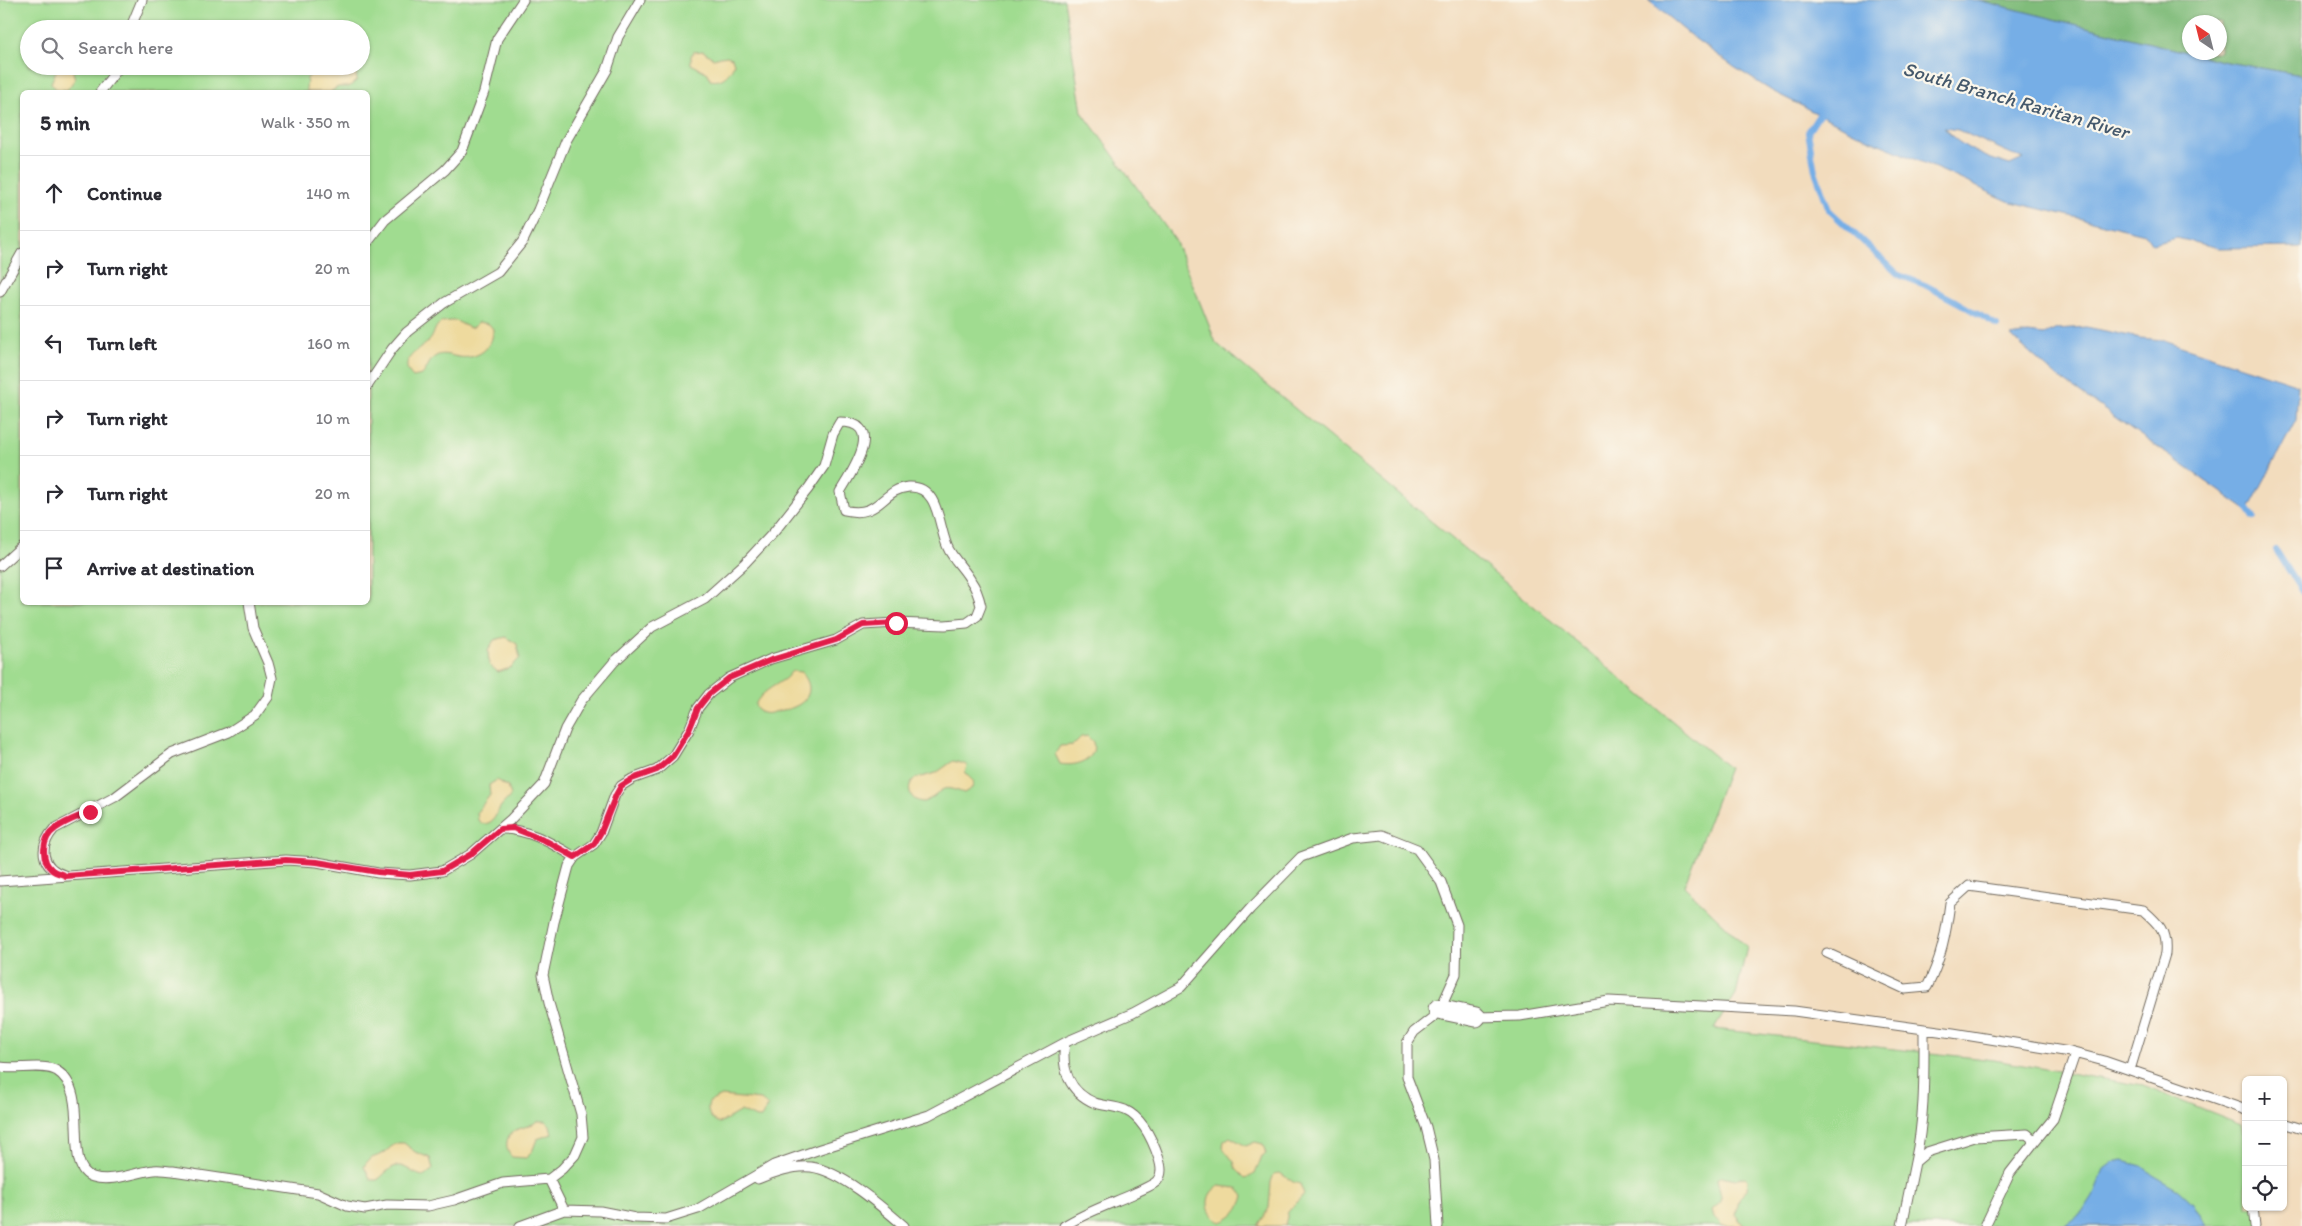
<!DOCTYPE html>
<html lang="en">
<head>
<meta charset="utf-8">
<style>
	:root { --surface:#fff; --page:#f2f2f3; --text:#2b2b33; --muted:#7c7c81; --line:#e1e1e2 }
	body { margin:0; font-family:Itim,sans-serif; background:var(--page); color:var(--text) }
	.controls { position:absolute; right:15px; bottom:15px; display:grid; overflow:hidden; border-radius:8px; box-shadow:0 1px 4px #0004 }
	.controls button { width:45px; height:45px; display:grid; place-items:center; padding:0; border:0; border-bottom:1px solid var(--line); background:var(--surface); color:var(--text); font:25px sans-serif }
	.compass { position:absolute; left:2182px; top:15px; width:45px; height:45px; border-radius:50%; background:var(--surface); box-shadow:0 1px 4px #0004; rotate:325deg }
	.stop { position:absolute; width:15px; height:15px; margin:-11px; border:4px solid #e11d48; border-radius:50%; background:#fff }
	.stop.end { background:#e11d48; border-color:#fff; box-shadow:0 1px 5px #0008 }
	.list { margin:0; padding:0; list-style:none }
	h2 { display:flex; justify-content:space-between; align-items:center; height:65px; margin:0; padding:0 20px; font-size:21px }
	h2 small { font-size:16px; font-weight:400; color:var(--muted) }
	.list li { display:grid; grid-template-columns:32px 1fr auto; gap:15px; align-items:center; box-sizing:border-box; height:75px; padding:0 20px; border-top:1px solid var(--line) }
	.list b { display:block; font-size:19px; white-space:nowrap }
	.list em { font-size:16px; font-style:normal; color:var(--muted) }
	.icon { flex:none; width:28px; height:28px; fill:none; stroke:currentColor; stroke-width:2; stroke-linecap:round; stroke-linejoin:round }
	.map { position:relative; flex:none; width:2302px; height:1226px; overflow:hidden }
	.search { position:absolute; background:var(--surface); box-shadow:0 1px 4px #0004; left:20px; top:20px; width:350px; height:55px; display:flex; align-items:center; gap:12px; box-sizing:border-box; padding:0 18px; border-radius:28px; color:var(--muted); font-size:19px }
	.panel { position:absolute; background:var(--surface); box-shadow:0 1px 4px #0004; left:20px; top:90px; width:350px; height:515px; border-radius:8px }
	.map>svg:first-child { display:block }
</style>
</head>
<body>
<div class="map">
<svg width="2302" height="1226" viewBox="0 0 2302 1226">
	<rect width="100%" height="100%" fill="#fbf7ec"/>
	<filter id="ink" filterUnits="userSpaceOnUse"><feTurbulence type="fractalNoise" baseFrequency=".02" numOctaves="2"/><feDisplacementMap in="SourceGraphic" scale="10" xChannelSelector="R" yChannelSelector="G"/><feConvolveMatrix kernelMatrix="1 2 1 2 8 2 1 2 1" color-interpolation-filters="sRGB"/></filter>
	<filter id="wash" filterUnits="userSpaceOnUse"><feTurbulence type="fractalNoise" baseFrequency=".0096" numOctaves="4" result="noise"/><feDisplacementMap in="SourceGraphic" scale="20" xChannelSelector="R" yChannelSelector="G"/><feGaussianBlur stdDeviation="1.12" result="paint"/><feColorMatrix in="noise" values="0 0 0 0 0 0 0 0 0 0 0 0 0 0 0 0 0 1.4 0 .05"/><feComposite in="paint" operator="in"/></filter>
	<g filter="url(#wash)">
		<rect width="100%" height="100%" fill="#f2dcbd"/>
		<!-- green -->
		<path fill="#a0dc90" stroke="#66845e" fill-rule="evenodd" d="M0,0h1064l18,112 93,128 41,103 513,425 -45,118 63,61 -11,47 -22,35 280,31 149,26 98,39 5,21v61h14l5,19h-2265zM29,29h332v37h-332zM22,92h346v510h-346z"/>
		<!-- forest -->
		<path fill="#80bc7a" stroke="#567452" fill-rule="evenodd" d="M1978,0h324v75l-76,-13zM2190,22h30v30h-30z"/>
		<!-- sand -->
		<path fill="#eeda9e" stroke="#8c8264" d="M703,51l10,7 14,-2 5,2 2,6c-4,10 -12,19 -24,16l-2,-7 -17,-9v-8l2,-4z
			M58,66h18l-3,6 2,7 -8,11 -11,-1 -5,-6z
			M321,66l32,2 3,4 1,8 -8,7h-11l-8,5h-21l-3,-2 1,-12z
			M456,321l14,7 5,-2 3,-4 11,2 4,5c1,19 -16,31 -34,28 -8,-1 -16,-5 -23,-1 -8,5 -8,13 -14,19l-9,2c-16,-16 3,-25 14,-34 12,-10 2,-23 29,-22z
			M506,637l11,7 3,14 -10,10 -12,4 -9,-7 -1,-14 6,-11z
			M792,671l9,1c18,19 3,35 -18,38 -9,1 -14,6 -23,2l-5,-7c6,-13 18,-18 28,-25 4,-2 6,-6 9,-9z
			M1087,736l6,6c5,19 -18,25 -33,22l-5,-10 5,-8 13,-1 8,-8z
			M953,761l12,3 2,2 -2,7 9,9 -2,6 -8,5c-29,-11 -18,1 -41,9 -13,-1 -18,-14 -9,-23l22,-6z
			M497,780l11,7 3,8c-3,5 -6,6 -9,10 -7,8 -6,19 -20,19l-4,-4 -1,-8 13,-17 -1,-10z
			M722,1096l39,4 7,6 -7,12h-5l-15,-7 -21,12c-10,-3 -14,-11 -11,-21z
			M538,1121h8l4,4 2,9 -15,5 -5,13 -6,6 -14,-1c-8,-7 -7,-23 4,-27 9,-4 13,-3 22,-9z
			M1230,1137l16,9 9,-4 8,2 3,10 -4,2 -7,18 -10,4 -9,-9 -2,-7 -11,-14 1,-7z
			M398,1143h6l11,9 15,6 3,11 -8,7c-14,0 -22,-18 -36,-6 -5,3 -7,7 -12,10h-6l-7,-13c5,-11 11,-9 20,-14 5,-4 8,-8 14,-10z
			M1280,1173l13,9 7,2 4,10 -16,18 -3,14h-27l11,-18 2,-26 3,-8z
			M1721,1176l15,3 9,-2 3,3 -1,9 -9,11 -3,14 9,12h-21l-9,-9 -2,-7 9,-8v-6l-4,-17z
			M1219,1186l18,2 7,8c-3,12 -11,22 -23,26 -16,-7 -18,-28 -2,-36z"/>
		<!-- water -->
		<path fill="#76aee6" stroke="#506c88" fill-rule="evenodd" d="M1648,0h330l248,62 76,13v172l-83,1 -42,-10 -25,6 -7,-10 -137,-33 -61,-28 -79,-34 -96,-48 -38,-24 -44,-32zM1944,128l14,2 65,29 -13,6c-24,-7 -49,-17 -66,-37z
			M2086,327l54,11 23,2 135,45 -2,35 -48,91 -193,-136 -44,-39 17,-3 16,2 13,-6z
			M2123,1161l19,5 11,9 26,15 14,13 14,23h-142l17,-13 11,-17 11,-27 8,-6z"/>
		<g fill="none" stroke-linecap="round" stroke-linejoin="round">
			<!-- stream -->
			<path stroke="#76aee6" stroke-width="6" d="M1826,110l-7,5 -11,17 7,39 14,39 70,65 26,10 32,17 40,23
				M2245,504l9,14
				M2276,550l26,41"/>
		</g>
	</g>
	<g filter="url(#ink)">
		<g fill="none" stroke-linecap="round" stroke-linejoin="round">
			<!-- service casing -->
			<g stroke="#71695e" stroke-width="11">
				<path id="service" d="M130,29l12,-29
					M100,92l20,-26
					M368,242l17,-22 60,-50 17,-19 22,-59 13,-53 26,-39
					M0,292l22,-39
					M368,385l24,-36 15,-17 37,-29 54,-31 25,-31 15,-31 28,-69 41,-71 11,-33 22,-37
					M0,566l22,-20
					M500,829c27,-1 53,15 75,28
					M64,875c-24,-8 -25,-29 -10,-46l61,-32 57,-43 57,-22 26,-17 13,-18 4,-19 -4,-15 -15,-35 -4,-26
					M0,881l286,-21 31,2 61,11 32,2 32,-4 29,-17 39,-34 34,-36 21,-55 16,-28 33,-39 38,-35 53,-28 40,-36 29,-31 34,-43 16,-23 9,-32 7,-12c47,0 11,51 0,70l4,18c37,9 37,-21 65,-23 32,-2 29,44 40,63 6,11 16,20 22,31 5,7 8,16 10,25l-4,10 -10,7 -22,2 -49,-2 -33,2 -27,15 -65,19 -42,19 -20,16 -11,14 -9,22 -16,26 -16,14 -25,9 -11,7 -6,9 -14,38 -7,11 -19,13 -6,9 -15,56 -11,53 6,28 32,111 2,23 -8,18 -13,14 -13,10 -46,4 -49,17 -26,6 -41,-1 -22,4 -18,-3 -29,-13 -145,-22c-6,0 -13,-2 -19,-1 -19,2 -42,13 -61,7 -32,-9 -1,-85 -36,-106 -12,-8 -41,-1 -57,-4
					M1827,953l78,36 22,-2c14,-27 19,-53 23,-84l19,-17 174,24c16,14 24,21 22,44l-35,116
					M1476,1017l44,-1 89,-15 185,10 159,22 117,19 34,9 142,49
					M2283,1123l19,6
					M2035,1141l18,-22 22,-65
					M1915,1162c10,-44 9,-88 9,-133
					M549,1179l15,31
					M758,1179c16,-7 35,-14 53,-12 30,4 70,39 93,59
					M2253,1207l2,19
					M520,1226l44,-16 36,1 35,7 31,1 32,-10 76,-44 46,-16 109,-34 139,-74 65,-28 48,-26 69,-78 51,-52 52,-19 29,-3 35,14 24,33 16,43 -1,49 -13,29 -11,15 -18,14 -7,11v34l19,50 8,33 4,66
					M1064,1226c22,-14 46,-22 69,-32 7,-4 19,-8 24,-13 6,-7 4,-15 2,-22 -6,-18 -16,-41 -34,-49 -10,-4 -21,-4 -30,-7 -26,-11 -34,-34 -30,-60
					M1902,1226l13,-64 12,-10 48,-15 52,-3 8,7 -25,32 -25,53"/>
			</g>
			<!-- minor casing -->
			<g stroke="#71695e" stroke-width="21">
				<path id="minor" d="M1438,1009l38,8"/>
			</g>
			<!-- service -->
			<use href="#service" stroke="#fff" stroke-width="9"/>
			<!-- minor -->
			<use href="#minor" stroke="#fff" stroke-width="19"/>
		</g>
	</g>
	<g fill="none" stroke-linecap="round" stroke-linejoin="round" filter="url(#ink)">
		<!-- route -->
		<path stroke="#e11d48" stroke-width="6" d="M90,812c-12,5 -25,9 -35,17 -13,9 -15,30 -3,41 4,3 10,4 14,6l220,-16 31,2 61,10 32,3 32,-4 29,-17 29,-25 13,-1 33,13 29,16 19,-13 7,-12 15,-37 5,-9 11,-7 25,-9 16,-14 16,-26 9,-22 11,-14 20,-16 42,-18 65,-20 27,-15 33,-2"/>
	</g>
	<g text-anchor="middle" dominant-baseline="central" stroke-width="4.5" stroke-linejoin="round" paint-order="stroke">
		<!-- water labels -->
		<g font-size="20" font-style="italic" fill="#45596c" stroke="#fbf7ec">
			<text transform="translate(2016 100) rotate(16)">South Branch Raritan River</text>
		</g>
	</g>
</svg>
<div class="controls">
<button>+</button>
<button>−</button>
<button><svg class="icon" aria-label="locate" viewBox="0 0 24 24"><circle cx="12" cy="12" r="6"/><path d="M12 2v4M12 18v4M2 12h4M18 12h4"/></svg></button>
</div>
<svg class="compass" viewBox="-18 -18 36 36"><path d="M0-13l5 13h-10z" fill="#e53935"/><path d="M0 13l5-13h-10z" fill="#7c7c81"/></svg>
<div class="stop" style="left:896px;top:623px"></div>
<div class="stop end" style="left:90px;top:812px"></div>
<div class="search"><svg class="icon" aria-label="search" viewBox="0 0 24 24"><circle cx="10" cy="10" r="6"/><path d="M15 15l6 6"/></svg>Search here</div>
<section class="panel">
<h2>5 min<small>Walk · 350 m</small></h2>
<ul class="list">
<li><svg class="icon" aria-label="ahead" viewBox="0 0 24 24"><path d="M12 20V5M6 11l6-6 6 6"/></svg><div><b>Continue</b></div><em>140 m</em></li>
<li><svg class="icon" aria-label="right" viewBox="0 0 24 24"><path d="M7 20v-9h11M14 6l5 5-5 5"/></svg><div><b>Turn right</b></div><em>20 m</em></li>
<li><svg class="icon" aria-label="left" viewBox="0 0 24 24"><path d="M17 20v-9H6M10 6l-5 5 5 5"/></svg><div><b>Turn left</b></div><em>160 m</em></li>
<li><svg class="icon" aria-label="right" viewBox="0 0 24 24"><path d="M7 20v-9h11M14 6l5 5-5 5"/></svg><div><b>Turn right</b></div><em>10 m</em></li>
<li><svg class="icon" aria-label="right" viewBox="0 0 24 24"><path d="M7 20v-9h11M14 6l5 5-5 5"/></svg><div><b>Turn right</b></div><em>20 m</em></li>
<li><svg class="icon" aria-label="arrive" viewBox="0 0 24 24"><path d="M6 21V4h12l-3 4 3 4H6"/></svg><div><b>Arrive at destination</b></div></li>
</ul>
</section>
</div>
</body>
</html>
